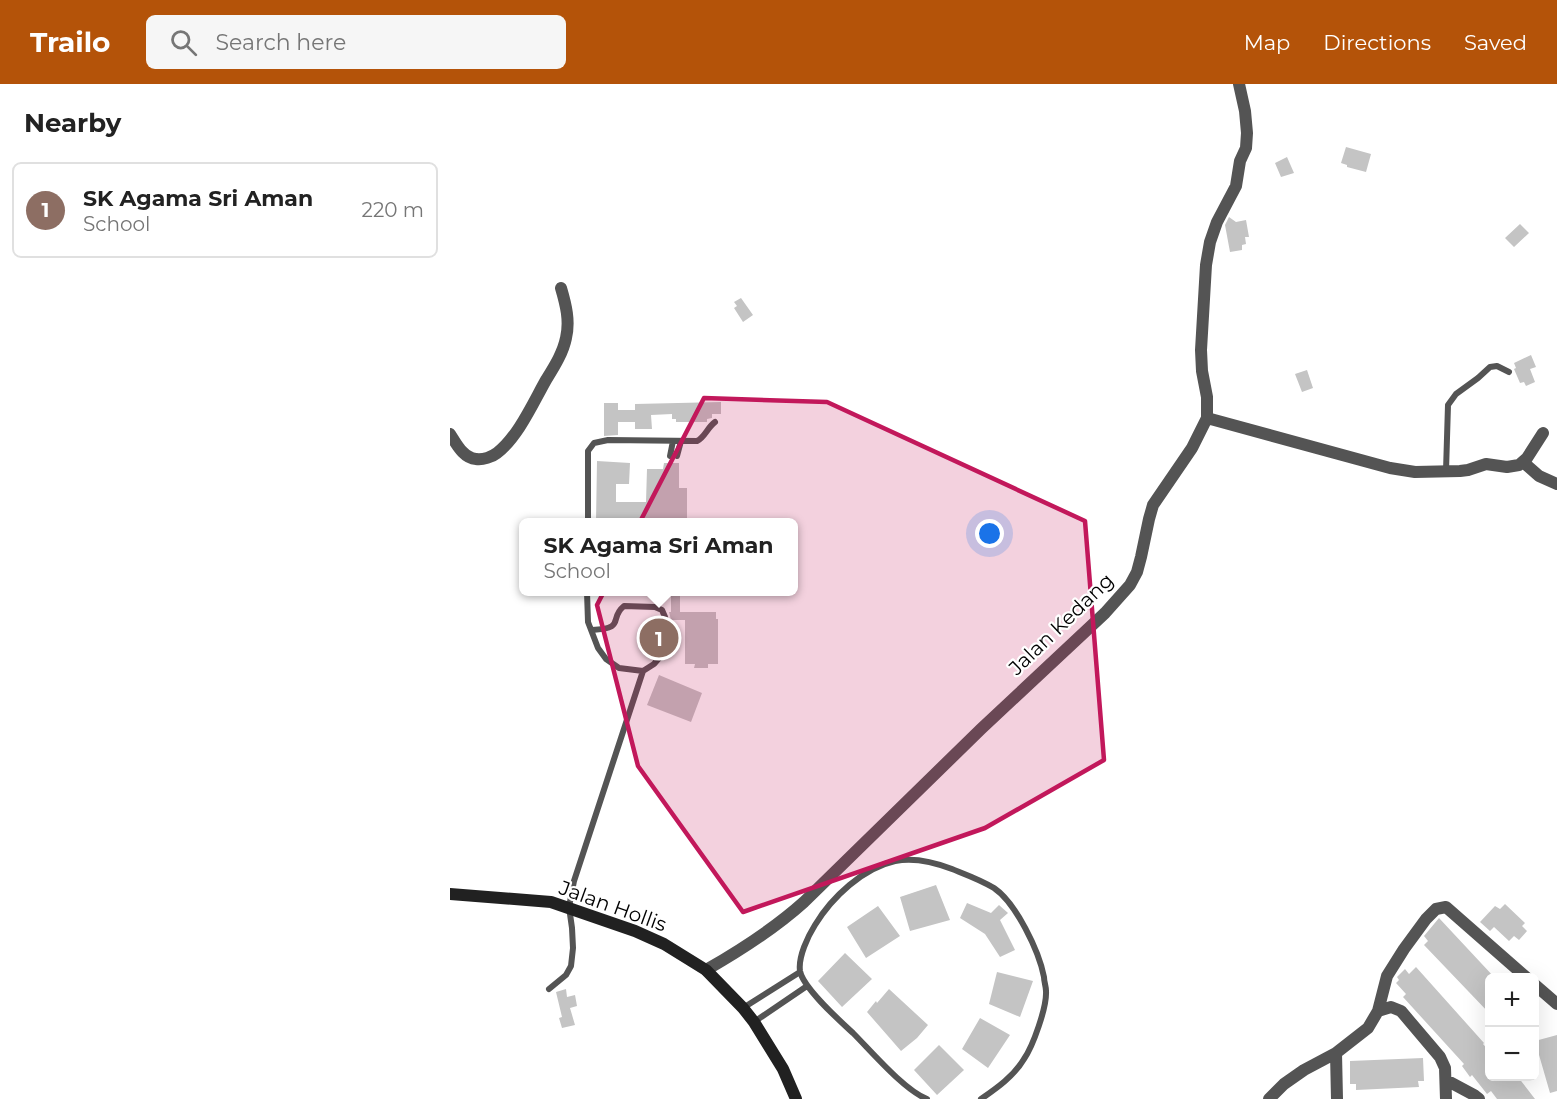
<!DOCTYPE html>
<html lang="en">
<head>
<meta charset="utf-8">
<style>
	:root { --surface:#fff; --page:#f6f6f6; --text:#222; --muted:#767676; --line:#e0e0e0; --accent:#b45309 }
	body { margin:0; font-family:Montserrat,sans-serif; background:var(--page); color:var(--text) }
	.controls { position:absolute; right:18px; bottom:18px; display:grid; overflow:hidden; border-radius:9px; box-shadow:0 6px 24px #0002 }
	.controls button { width:54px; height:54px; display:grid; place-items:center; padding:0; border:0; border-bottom:2px solid var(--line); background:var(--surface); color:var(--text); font:30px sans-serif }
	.you { position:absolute; left:540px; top:450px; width:21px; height:21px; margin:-15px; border:4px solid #fff; border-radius:50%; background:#1a73e8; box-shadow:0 0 0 9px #1a73e833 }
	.badge { display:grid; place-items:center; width:39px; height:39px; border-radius:50%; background:var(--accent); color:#fff; font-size:20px; font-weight:700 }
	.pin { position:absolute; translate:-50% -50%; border:3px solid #fff; box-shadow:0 2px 6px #0006 }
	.popup { position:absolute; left:69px; top:434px; width:279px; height:78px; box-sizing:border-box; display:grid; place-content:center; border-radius:9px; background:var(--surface); filter:drop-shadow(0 2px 4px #0005); font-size:20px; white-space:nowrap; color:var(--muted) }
	.popup b { font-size:22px; color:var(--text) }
	.popup::after { content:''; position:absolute; left:50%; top:100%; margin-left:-12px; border:12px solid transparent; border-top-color:var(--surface) }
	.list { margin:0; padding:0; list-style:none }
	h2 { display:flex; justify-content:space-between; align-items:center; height:78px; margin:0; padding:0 24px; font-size:26px }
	h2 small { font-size:20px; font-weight:400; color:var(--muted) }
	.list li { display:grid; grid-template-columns:39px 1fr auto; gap:18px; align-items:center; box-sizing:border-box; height:96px; margin:0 12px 12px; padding:0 12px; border:2px solid var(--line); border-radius:9px }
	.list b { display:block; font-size:22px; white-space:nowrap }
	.list p { margin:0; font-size:20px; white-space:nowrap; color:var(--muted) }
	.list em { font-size:20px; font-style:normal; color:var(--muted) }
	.icon { flex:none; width:33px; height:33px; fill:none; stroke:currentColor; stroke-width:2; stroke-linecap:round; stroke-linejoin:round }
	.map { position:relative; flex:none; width:1107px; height:1015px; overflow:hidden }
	header { display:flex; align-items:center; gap:36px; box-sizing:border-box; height:84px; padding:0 30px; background:var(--accent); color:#fff }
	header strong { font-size:28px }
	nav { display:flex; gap:33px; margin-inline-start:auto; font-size:21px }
	.search { width:420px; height:54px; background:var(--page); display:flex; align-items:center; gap:15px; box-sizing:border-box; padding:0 21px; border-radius:9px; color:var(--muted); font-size:22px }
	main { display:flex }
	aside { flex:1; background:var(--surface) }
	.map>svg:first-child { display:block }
</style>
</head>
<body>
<header>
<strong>Trailo</strong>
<div class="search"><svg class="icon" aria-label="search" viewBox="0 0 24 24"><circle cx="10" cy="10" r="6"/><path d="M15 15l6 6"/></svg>Search here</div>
<nav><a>Map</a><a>Directions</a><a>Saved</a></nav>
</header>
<main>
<aside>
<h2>Nearby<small></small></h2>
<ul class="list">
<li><span class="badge" style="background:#8d6e63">1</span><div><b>SK Agama Sri Aman</b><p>School</p></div><em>220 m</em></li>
</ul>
</aside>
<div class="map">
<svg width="1107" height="1015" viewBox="0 0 1107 1015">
	<rect width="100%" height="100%" fill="#fff"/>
	<!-- building -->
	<path fill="#c4c4c4" d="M896,63l25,7 -5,18 -19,-5v-2l-6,-2z
		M837,73l7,16 -13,4 -6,-14z
		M779,133l7,5 10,-2 3,17h-4l1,7 -4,1v5l-12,2 -5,-27z
		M1070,140l9,9 -15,14 -9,-9z
		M291,214l12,17 -10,7 -9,-14 3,-2 -3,-4z
		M1081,271l5,12 -6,2 5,13 -9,4 -2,-4 -4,1 -6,-14 2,-1 -2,-5z
		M857,286l6,18 -11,4 -7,-18z
		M271,318v12h-9v4l-5,1v3h-31v-3h-4v-5l-21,1 1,14h-17v-7h-17v13l-14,1v-33h14v7h17v-6z
		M147,377l33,2 -1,21h-13v18h30l1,-33h16l1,-6h15v25h8v34h-91z
		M221,507h9v21h36v7h2v45h-10v4h-14l1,-4h-10v-44h-14l-2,-8h2z
		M209,591l43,18 -11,29 -44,-17z
		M486,801l14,35 -40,11 -10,-34z
		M517,819l24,10 8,-8 9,8 -8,7 15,30 -15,7 -15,-23 -25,-16z
		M1055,820l20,19 -3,3 5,5 -8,9 -5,-4 -5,5 -15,-14 -4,4 -10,-9 15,-16 5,3z
		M428,822l22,30 -34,22 -19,-31z
		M989,834l56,60h-5v36l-66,-69 4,-4 -4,-5z
		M395,869l27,26 -30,28 -24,-26z
		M966,883l68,76 -1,1 7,8v25h28l17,22h-38l-6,-8 -4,3 -15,-19 -2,2 -8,-11 2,-2 -61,-67 3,-3 -10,-11 3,-3 -2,-3 8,-8 4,5z
		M547,888l36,9 -13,36 -31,-13z
		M116,905l1,8 8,-2 2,11 -7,2 5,17 -13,3 -3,-10 3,-1 -6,-25z
		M439,905l39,36 -11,13 -16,13 -34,-39 9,-11 1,2z
		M530,934l30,17 -22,33 -26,-19z
		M1107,951v56l-7,2 -15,-52z
		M489,961l25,25 -27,25 -23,-25z
		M973,974l1,23h-6l1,6 -63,3v-6h-6v-23z"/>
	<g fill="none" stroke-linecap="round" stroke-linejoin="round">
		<!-- service -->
		<path stroke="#545454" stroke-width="6" d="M220,372l3,-15
			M227,372l4,-15
			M996,387l2,-66 8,-11 22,-16 12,-11 7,-1 12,6
			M138,438v-71l6,-8 14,-3 89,1c8,-4 10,-13 18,-19
			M137,508l1,30 10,26 8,11 13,9 24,3 11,-7 6,-7 7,-16 -2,-24 -3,-7 -7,-3 -31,-1c-16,13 3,22 -32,24
			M99,905l17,-14 5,-9 2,-18 -1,-20 -3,-21 5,-26 69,-210
			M293,924l57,-36
			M304,938l53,-36
			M477,1015c-23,-9 -56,-48 -74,-66 -13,-12 -50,-45 -53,-62 -2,-14 8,-35 15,-46 17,-28 48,-57 80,-64 20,-4 39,1 57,8 15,6 29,11 42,19 22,15 45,63 50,89 0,5 2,9 2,14 1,16 -13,55 -22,68 -10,17 -27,29 -43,40"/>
		<!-- minor -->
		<path stroke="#545454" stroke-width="12" d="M757,334l183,50 25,4 45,-1 8,-1 18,-6 21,3 12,-2 8,-7 16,-25
			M0,350c6,9 13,24 26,25 7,1 16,-2 21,-6 21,-16 36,-50 49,-73 8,-13 17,-27 20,-42 4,-17 0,-33 -5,-50
			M1073,378l16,14 18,8
			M256,886c35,-20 68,-41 98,-68l177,-173 124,-116 25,-28 7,-13 4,-15 8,-38 4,-14 39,-57 15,-30v-21l-5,-26 -1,-21 5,-85 4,-23 7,-20 19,-36 4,-25 6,-13 1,-15 -2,-22 -6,-27
			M1084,900l23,20
			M928,927l13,-4 10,4 39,46 5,11 1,31
			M886,969l1,46
			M996,996l28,15 5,4
			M819,1015l15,-15 20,-14 32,-17 32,-25 10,-17 9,-35 17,-27 22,-30 10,-10 10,-2 81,71"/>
		<!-- secondary -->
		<path stroke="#212121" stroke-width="12" d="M0,810l101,8 84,29 29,13 42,26 37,38 11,14 29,47 13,30"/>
	</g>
	<!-- marked area -->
	<path fill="#c2185b" fill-opacity="0.2" stroke="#c2185b" stroke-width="4.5" stroke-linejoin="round" d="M254,314l123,4 258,119 19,239 -119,68 -242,84 -105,-146 -41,-161z"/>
	<g text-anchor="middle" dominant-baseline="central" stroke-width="4.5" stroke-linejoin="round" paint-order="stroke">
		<!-- street labels -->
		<g font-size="20" fill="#000" stroke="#fff">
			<text transform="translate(611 540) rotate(-44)">Jalan Kedang</text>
			<text transform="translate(163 822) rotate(20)">Jalan Hollis</text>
		</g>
	</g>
</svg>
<div class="controls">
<button>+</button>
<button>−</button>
</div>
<div class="you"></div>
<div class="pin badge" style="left:209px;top:554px;background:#8d6e63">1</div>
<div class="popup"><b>SK Agama Sri Aman</b>School</div>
</div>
</main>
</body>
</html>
